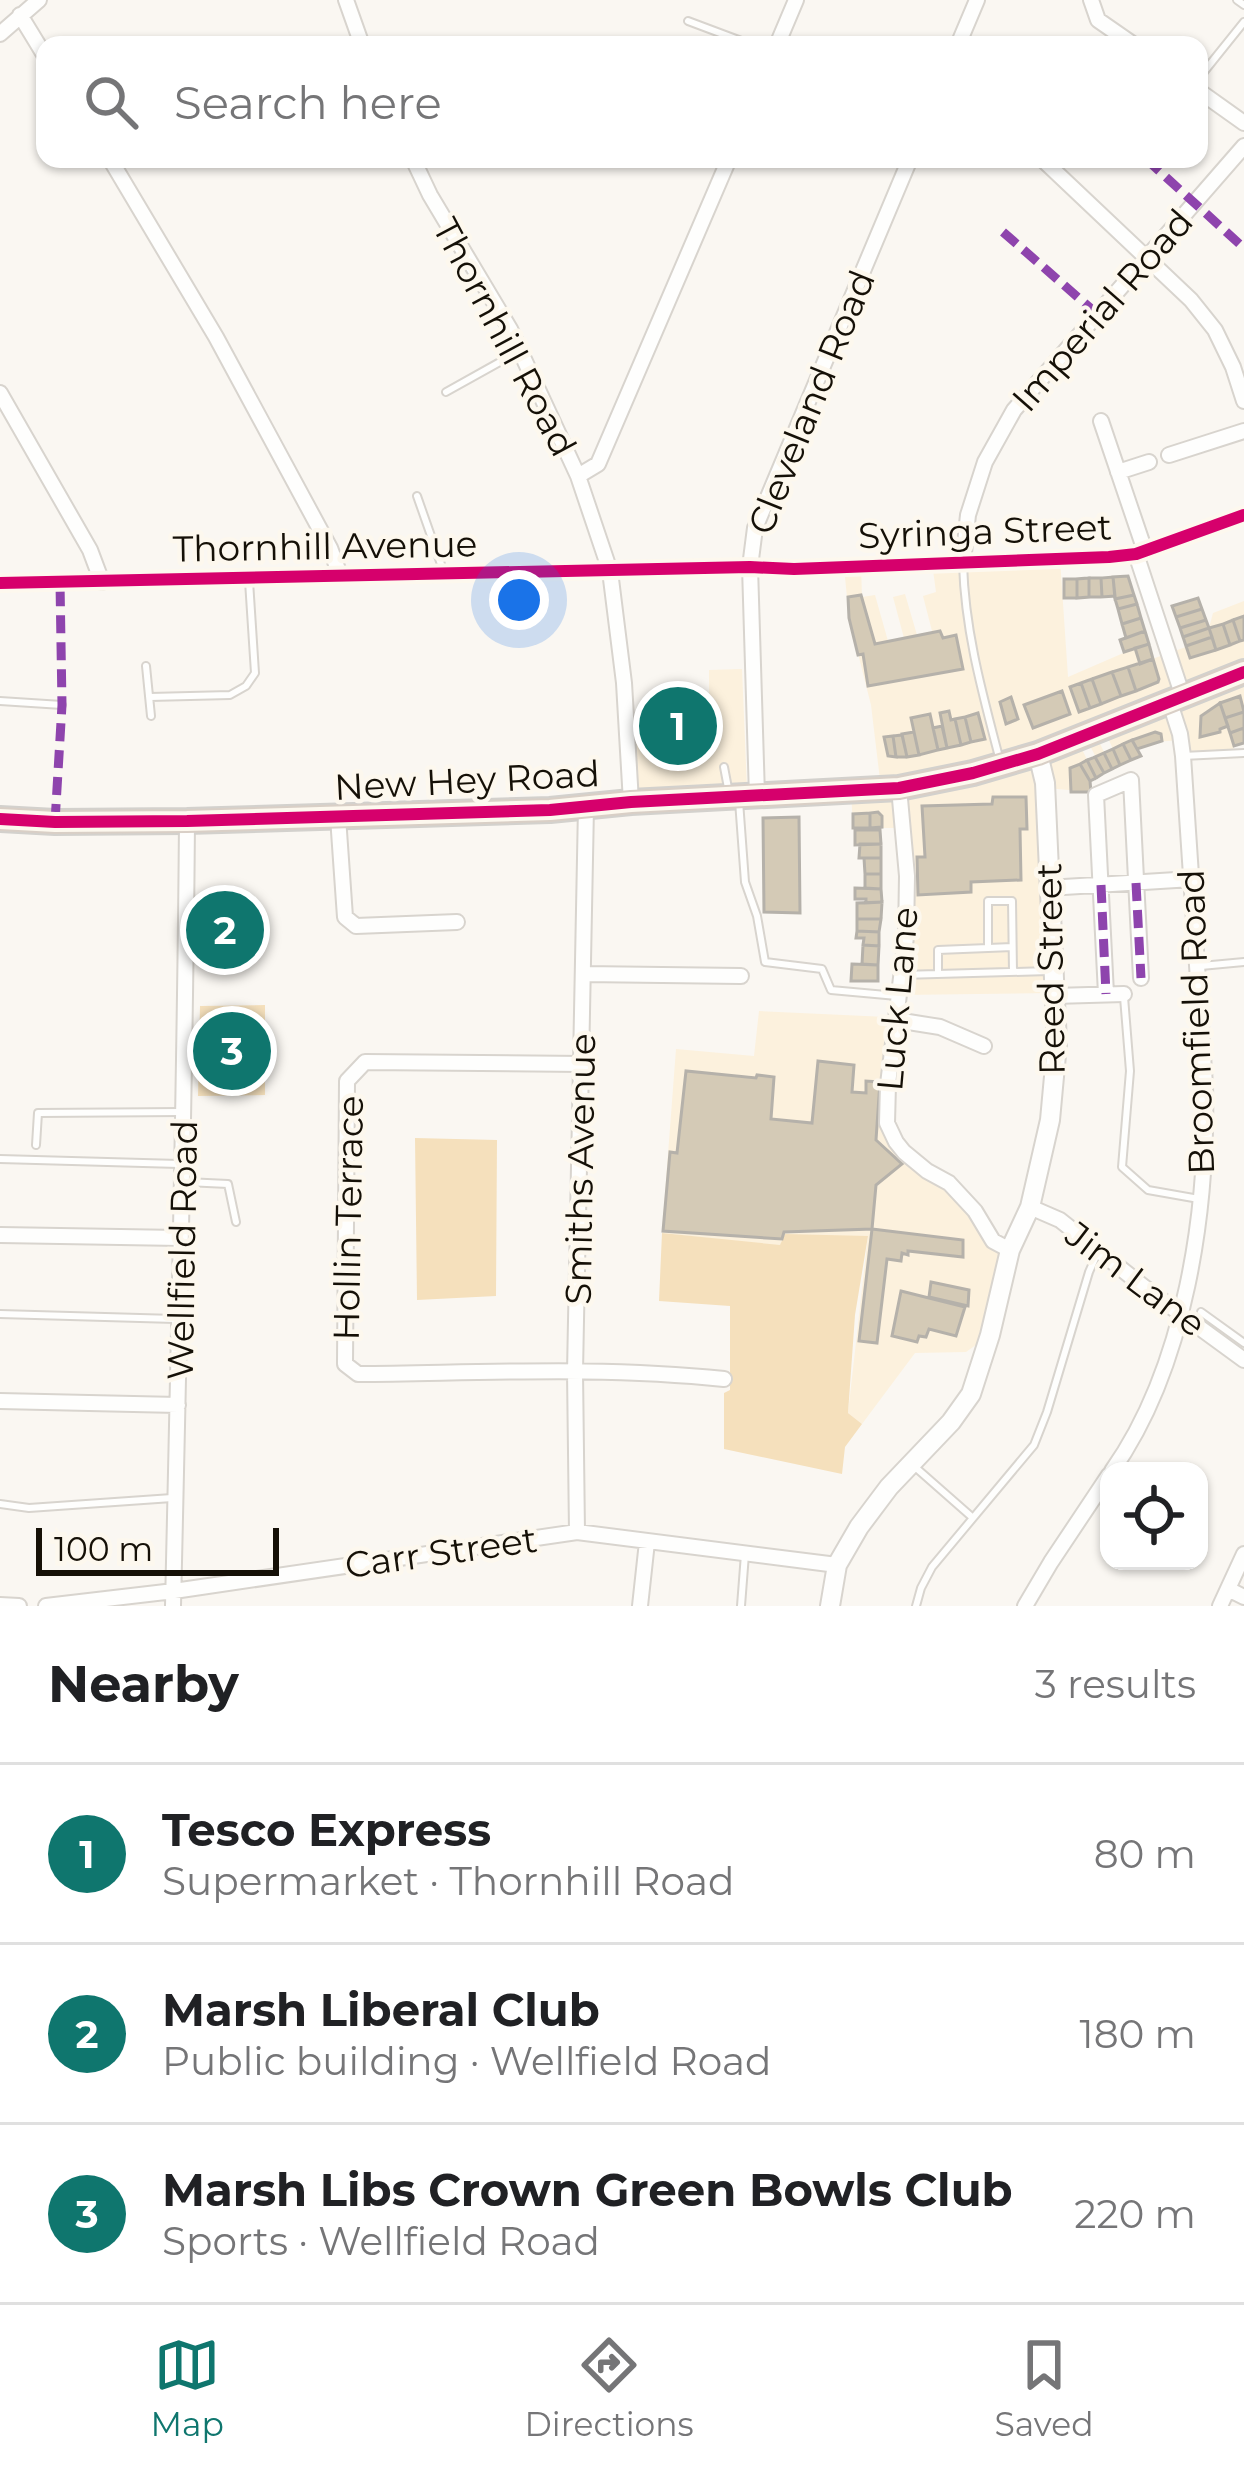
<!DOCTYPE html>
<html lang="en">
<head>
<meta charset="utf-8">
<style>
	:root { --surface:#fff; --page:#f6f6f6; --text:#202124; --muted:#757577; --line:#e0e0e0; --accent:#0f766e }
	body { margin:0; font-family:Montserrat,sans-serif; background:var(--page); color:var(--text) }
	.controls { position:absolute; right:36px; bottom:36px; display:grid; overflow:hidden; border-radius:24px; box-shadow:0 3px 9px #0004 }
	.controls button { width:108px; height:108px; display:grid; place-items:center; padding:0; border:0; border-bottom:3px solid var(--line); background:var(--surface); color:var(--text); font:60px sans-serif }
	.scale { position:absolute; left:36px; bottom:30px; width:243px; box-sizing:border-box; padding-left:12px; border:6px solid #151007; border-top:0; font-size:33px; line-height:42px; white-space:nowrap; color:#151007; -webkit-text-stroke:9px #fdf8ee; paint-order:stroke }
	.you { position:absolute; left:519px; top:600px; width:42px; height:42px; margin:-30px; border:9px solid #fff; border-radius:50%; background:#1a73e8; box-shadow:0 0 0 18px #1a73e833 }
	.badge { display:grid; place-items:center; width:78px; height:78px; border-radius:50%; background:var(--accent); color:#fff; font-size:39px; font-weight:700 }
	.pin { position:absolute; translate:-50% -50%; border:6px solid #fff; box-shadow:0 3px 12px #0006 }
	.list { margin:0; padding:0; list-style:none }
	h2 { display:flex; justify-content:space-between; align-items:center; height:156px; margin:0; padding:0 48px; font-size:51px }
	h2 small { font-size:39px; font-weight:400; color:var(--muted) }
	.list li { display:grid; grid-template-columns:78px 1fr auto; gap:36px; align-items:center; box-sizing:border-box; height:180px; padding:0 48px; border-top:3px solid var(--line) }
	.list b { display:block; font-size:45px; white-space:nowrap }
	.list p { margin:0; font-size:39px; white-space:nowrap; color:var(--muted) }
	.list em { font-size:39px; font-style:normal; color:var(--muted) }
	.icon { flex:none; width:66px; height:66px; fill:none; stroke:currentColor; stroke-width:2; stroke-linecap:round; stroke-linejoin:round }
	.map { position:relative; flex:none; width:1244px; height:1606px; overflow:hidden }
	.search { position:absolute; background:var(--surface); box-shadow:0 3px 9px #0004; left:36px; right:36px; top:36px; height:132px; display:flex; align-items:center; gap:30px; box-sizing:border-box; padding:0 42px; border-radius:24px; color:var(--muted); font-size:45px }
	.sheet { height:696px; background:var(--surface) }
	nav { display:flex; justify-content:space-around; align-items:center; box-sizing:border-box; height:168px; border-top:3px solid var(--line); background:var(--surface); font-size:33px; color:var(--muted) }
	nav a { display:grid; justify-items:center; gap:6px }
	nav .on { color:var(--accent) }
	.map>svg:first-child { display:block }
</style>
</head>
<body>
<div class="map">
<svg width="1244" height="1606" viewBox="0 0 1244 1606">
	<rect width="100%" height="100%" fill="#faf7f2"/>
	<!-- built -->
	<path fill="#fcf1dd" d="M1060,559l8,118 67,-29 6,15 70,-25 -2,-10 4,-15 31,-12v111l-19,7 10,34 -52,3 -2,-16 -27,2 -16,7 3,7 -21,9 -16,-36 -9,4 17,36 -8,4 -19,-37 -8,3 19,39 -6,3 1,11 -45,-4 8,205 -155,2 5,-167h-51l-2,-38 30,-2 -10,-83 -22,-87 -5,-51 17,-1 1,31 13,-2 13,46 16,-3 -11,-41 12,-3 12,41 25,-5 -10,1 -9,-35 13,-4 -4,-29z
		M742,669l5,120 -109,7 -3,-81 74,-4v-41z
		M759,1011l128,6v106l40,48 83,79 -20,85 -24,17 -51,1 -53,71 -14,-11 20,-177 -87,10 -119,-13 14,-184 78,7z"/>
	<!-- green -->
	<path fill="#f5e0bc" d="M265,1005v90l-67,1 2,-90z
		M415,1138l82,2 -1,156 -79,4z
		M662,1233l118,12 5,-11 83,2 -13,79 -7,98 14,11 -17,23 -3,27 -118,-25v-56l6,-3v-84l-71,-5z"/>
	<!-- building -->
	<path fill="#d4cab6" stroke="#b5b1aa" stroke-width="3" d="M1128,576l6,19 -19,4 -2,-22z
		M1113,577l2,19 -13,1 -1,-19z
		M1089,578h12l1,19h-13z
		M1089,578v19l-12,1v-19z
		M1064,579h13v19h-13z
		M861,595l14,49 65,-13 3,7 13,-3 7,34 -95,17 -5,-32 -5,1 -9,-37 -1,-21z
		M1134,595l3,9 -19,5 -3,-10z
		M1198,598l4,11 -26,8 -4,-11z
		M1137,604l4,14 -19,6 -4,-15z
		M1202,609l4,11 -26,8 -4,-11z
		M1244,616v24l-4,1 -7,-21z
		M1141,618l4,13 -19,7 -4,-14z
		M1206,620l3,8 -26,9 -3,-9z
		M1233,620l7,21 -10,4 -7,-21z
		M1223,624l7,21 -14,5 -7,-22z
		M1209,628l3,9 -26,9 -3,-9z
		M1145,631l4,13 -25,8 -4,-12z
		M1212,637l4,13 -26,8 -4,-12z
		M1149,644l4,15 -13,5 -5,-16z
		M1153,659l6,20 -1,3 -22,9 -8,-24z
		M1128,667l8,24 -15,5 -9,-24z
		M1112,672l9,24 -20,8 -9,-25z
		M1092,679l9,25 -11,4 -9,-25z
		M1081,683l9,25 -11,4 -9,-25z
		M1062,691l8,23 -37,14 -9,-23z
		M1240,696l4,16 -19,6 -5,-15z
		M1011,697l7,22 -12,5 -6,-22z
		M1220,703l8,23 -8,3v3l-20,5 1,-21z
		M949,711l2,9 4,-1 6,26 -14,3 -7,-35z
		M707,712l2,26 -9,8 -42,1 -10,-8 -2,-24z
		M1244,712v16l-14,5 -5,-15z
		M978,713l7,26 -14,3 -6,-25z
		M930,714l8,36 -19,5 -8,-37z
		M965,717l6,25 -10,3 -6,-26z
		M942,726l5,22 -9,2 -5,-22z
		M1244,728v15l-10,3 -4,-13z
		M914,732l5,23 -12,2 -5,-23z
		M1155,732l6,2 1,7 -25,8 -5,-9z
		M902,735l5,22h-11l-3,-21z
		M893,736l3,21 -8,-1 -4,-19z
		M1132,740l9,16 -10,4 -8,-16z
		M1123,744l8,16 -11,5 -7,-16z
		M1113,749l7,16 -8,4 -8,-16z
		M1104,753l8,16 -8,4 -9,-16z
		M1095,757l9,16 -8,5 -9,-18z
		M1087,760l9,18 -6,3 -10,-17z
		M1080,764l10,17 1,11h-20l-1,-24z
		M993,797h33l1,32h-7l1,51 -50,2v10l-53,3 -1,-38h8l-3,-51 70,-2z
		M878,812l4,4v11l-12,1v-15z
		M870,813v15h-17v-14z
		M799,817l1,96 -36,-1 -1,-94z
		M855,830h25l1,14 -26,1z
		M860,844h21v14h-22z
		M864,858h17v16h-16z
		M865,874h16v15l-16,-1z
		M855,888l26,1 1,13 -16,1v-4h-11z
		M882,902l-1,17h-24v-16z
		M199,914l52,2 -1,29 -28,-1v17h-24z
		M857,919h24l-2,13 -22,-1z
		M857,931l22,1v14l-16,-1 1,-7h-8z
		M863,945l16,1 -1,19 -16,-1z
		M852,964l26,1v16h-27z
		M818,1061l36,4 -2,27 14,1v-12l14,1 -4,58 26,24 -26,21 -4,44 -88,3 -2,7 -119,-8 7,-79 7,1 9,-82 70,7 1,-3 17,2 -3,42 41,4z
		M872,1229l91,11v17l-55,-6v4l-6,-2 -1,8 -14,-2 -10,84 -18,-2z
		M931,1282l38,8 -1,16 -39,-9z
		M901,1291l64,16 -9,29 -27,-7 -3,8 -7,-1 -2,6 -25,-6z"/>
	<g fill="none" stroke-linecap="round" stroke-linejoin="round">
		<!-- lane casing -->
		<g stroke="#d8d4ce" stroke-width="10">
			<path id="lane" d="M1237,0l7,5
				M688,21l64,24
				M1199,78l45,-56
				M446,392l70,-39
				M417,496l26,74
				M963,564c2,67 19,128 36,193
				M146,666l5,50
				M150,697l80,-2 16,-9 9,-13 -6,-92
				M0,701l62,4
				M1183,756l61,-3
				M724,767l4,21
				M739,801l6,81 12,34 8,46 57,7 9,21 66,6
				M988,948l24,-1
				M1201,966l43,-4
				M938,974v-24l50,-2v-47h24l1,71
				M901,975l148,-4
				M1124,997l6,74 -8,96 26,23 51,9
				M36,1145l2,-32 144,-1
				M0,1159l179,5
				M186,1182l42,2 8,38
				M1201,1312l43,31
				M0,1314l175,5
				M915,1467l58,51
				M0,1504l29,4 143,-10
				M741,1606l4,-52
				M916,1606l5,-18 11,-21 102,-122 13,-33 42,-140 8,-18"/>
		</g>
		<!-- street casing -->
		<g stroke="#d8d4ce" stroke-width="18">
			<path id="street" d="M346,0l16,45
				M1091,0l7,20 36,25
				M20,15l25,41
				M0,34l39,-34
				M777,45l19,-45
				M958,45l19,-45
				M1199,91l45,32
				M110,159l106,178 114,211 10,27
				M413,159l17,36 80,134 68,147 32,95 14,112 7,119
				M1042,159l149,141 24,30 18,37 11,34
				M0,393l90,157 12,32
				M1101,421l44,130
				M1169,455l75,-24
				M1118,472l31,-10
				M578,476l20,-12 131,-305
				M1136,554l47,143
				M963,562l5,-47 17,-53 29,-52 230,-264
				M0,583l750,-16 44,2 315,-12 27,-3 108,-39
				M899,788l8,88 -1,61 -18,147 -1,39 9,19 8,10 23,19 22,12 26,28 18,30 17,9
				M757,796l-7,-229 5,-39 155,-369
				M338,817l7,100 11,9 101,-4
				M1048,888l144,-9
				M584,974l157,2
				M1106,994l-10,-199 35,-15 10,198
				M1054,996l70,-2
				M896,1020l44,7 44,19
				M583,1064l-218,-2 -18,19 -2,283 13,10c121,-1 245,-8 366,5
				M1030,1207l30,13 84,67 100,73
				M0,1235l180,3
				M0,1401l178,4
				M1112,1471c74,-105 96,-261 93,-386l-22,-329 -3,-22 -10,-31
				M577,1532l-2,-160 11,-565
				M1228,1589l16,8
				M0,1605l19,1
				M46,1606l128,-15 403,-59 260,33
				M173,1606c6,-262 12,-523 14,-785
				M640,1606l7,-64
				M1025,1606l26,-44 58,-87
				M1220,1606l24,-52"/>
		</g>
		<!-- secondary casing -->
		<g stroke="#d8d4ce" stroke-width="22">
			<path id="secondary" d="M830,1606l7,-41 22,-38 30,-40 62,-65 20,-28 19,-59 20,-85 20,-43 20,-87 7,-76 -12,-261 -7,-29"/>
		</g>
		<!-- highway casing -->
		<g stroke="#d3d1cd" stroke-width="28">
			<path id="highway" d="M0,819l55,3 132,-1 363,-11 81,-8 268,-14 74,-15 65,-19 206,-82"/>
		</g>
		<!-- lane -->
		<use href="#lane" stroke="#fefefd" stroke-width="6"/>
		<!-- street -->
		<use href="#street" stroke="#fefefd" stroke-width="14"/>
		<!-- secondary -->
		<use href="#secondary" stroke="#fefefd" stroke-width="18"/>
		<!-- highway -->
		<use href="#highway" stroke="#d9cfc6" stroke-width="24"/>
		<!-- quiet -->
		<path stroke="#8e44ad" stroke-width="9" stroke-dasharray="18 9" stroke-linecap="butt" d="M1146,159l98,89
			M1003,232l93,81
			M55,822l7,-117 -2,-123
			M1136,883l5,95
			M1101,885l5,109"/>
		<!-- cycleway casing -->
		<g stroke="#fdf8ee" stroke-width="20">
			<path id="cycleway" d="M0,583l750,-16 44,2 315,-12 27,-3 108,-39
				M0,819l55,3 132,-1 363,-11 81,-8 268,-14 74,-15 65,-19 206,-82"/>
		</g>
		<!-- cycleway -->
		<use href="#cycleway" stroke="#d6006c" stroke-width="12"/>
	</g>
	<g text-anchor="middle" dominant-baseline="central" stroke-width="9" stroke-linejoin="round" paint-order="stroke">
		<!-- street labels -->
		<g font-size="36" fill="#151007" stroke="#fdf8ee">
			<text transform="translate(1102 310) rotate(-49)">Imperial Road</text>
			<text transform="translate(505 337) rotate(62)">Thornhill Road</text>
			<text transform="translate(811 402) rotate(-68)">Cleveland Road</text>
			<text transform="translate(985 531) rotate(-2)">Syringa Street</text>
			<text transform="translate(325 546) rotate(-1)">Thornhill Avenue</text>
			<text transform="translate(467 780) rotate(-3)">New Hey Road</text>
			<text transform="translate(1050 969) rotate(-91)">Reed Street</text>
			<text transform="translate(897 999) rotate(-85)">Luck Lane</text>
			<text transform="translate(1196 1022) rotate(-92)">Broomfield Road</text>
			<text transform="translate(580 1169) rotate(-89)">Smiths Avenue</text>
			<text transform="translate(348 1218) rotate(-89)">Hollin Terrace</text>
			<text transform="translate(182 1250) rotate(-89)">Wellfield Road</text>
			<text transform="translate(1136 1279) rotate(37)">Jim Lane</text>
			<text transform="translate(441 1552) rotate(-8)">Carr Street</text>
		</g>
	</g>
</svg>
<div class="controls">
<button><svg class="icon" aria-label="locate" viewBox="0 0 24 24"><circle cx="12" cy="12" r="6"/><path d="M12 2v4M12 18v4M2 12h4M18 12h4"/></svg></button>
</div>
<div class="scale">100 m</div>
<div class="you"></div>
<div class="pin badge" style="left:678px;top:726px">1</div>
<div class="pin badge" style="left:225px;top:930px">2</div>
<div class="pin badge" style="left:232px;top:1051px">3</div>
<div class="search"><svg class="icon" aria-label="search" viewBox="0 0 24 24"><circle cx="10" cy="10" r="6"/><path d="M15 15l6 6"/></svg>Search here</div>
</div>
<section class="sheet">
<h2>Nearby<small>3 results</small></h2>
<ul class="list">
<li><span class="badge">1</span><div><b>Tesco Express</b><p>Supermarket · Thornhill Road</p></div><em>80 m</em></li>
<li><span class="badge">2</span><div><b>Marsh Liberal Club</b><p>Public building · Wellfield Road</p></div><em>180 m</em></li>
<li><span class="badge">3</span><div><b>Marsh Libs Crown Green Bowls Club</b><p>Sports · Wellfield Road</p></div><em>220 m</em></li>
</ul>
</section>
<nav>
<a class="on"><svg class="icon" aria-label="map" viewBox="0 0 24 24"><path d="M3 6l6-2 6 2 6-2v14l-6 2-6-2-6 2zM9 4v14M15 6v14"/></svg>Map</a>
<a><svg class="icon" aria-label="directions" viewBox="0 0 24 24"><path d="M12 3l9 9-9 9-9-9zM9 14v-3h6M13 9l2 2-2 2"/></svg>Directions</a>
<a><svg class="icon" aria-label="saved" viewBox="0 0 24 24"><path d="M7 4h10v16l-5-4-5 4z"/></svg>Saved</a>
</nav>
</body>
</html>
